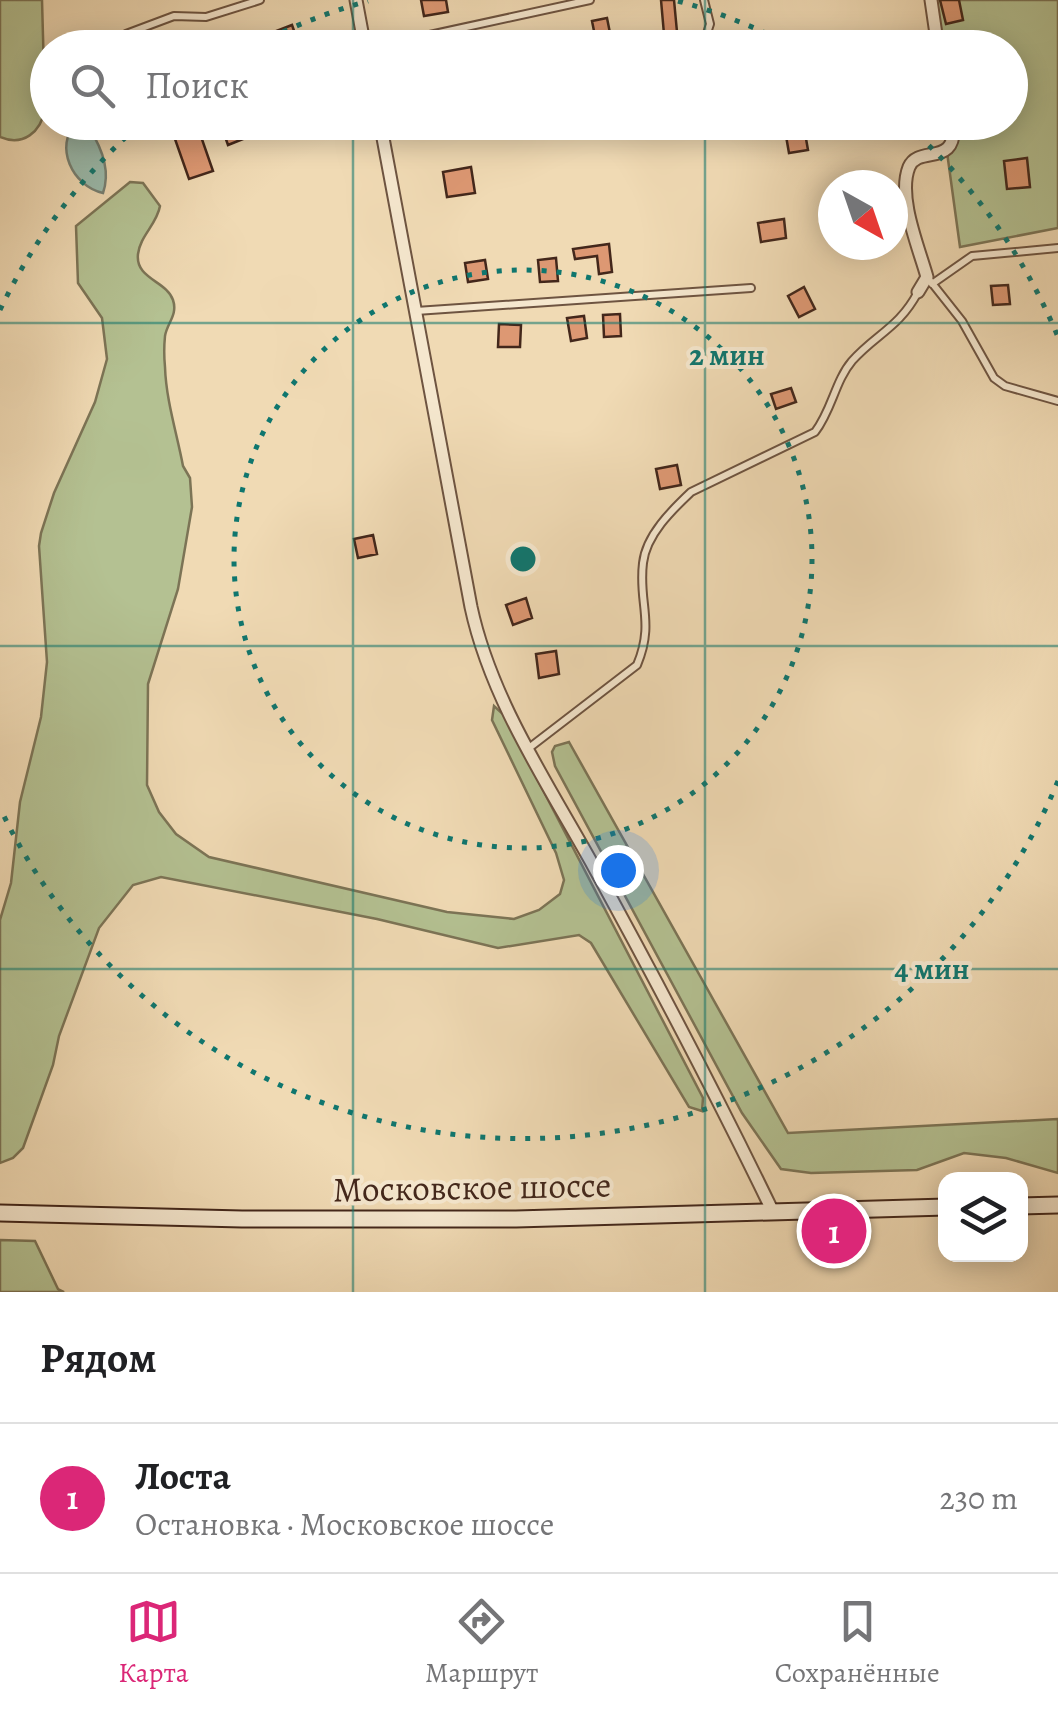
<!DOCTYPE html>
<html lang="ru">
<head>
<meta charset="utf-8">
<style>
	:root { --surface:#fff; --page:#f2f2f2; --text:#202124; --muted:#757577; --line:#e0e0e0; --accent:#db2777 }
	body { margin:0; font-family:Alegreya,serif; background:var(--page); color:var(--text) }
	.controls { position:absolute; right:30px; bottom:30px; display:grid; overflow:hidden; border-radius:20px; box-shadow:0 5px 25px #0003 }
	.controls button { width:90px; height:90px; display:grid; place-items:center; padding:0; border:0; border-bottom:2px solid var(--line); background:var(--surface); color:var(--text); font:50px sans-serif }
	.compass { position:absolute; left:818px; top:170px; width:90px; height:90px; border-radius:50%; background:var(--surface); box-shadow:0 5px 25px #0003; rotate:140deg }
	.you { position:absolute; left:618px; top:870px; width:35px; height:35px; margin:-25px; border:8px solid #fff; border-radius:50%; background:#1a73e8; box-shadow:0 0 0 15px #1a73e833 }
	.badge { display:grid; place-items:center; width:65px; height:65px; border-radius:50%; background:var(--accent); color:#fff; font-size:32px; font-weight:700 }
	.pin { position:absolute; translate:-50% -50%; border:5px solid #fff; box-shadow:0 2px 10px #0006 }
	.list { margin:0; padding:0; list-style:none }
	h2 { display:flex; justify-content:space-between; align-items:center; height:130px; margin:0; padding:0 40px; font-size:42px }
	h2 small { font-size:32px; font-weight:400; color:var(--muted) }
	.list li { display:grid; grid-template-columns:65px 1fr auto; gap:30px; align-items:center; box-sizing:border-box; height:150px; padding:0 40px; border-top:2px solid var(--line) }
	.list b { display:block; font-size:38px; white-space:nowrap }
	.list p { margin:0; font-size:32px; white-space:nowrap; color:var(--muted) }
	.list em { font-size:32px; font-style:normal; color:var(--muted) }
	.icon { flex:none; width:55px; height:55px; fill:none; stroke:currentColor; stroke-width:2; stroke-linecap:round; stroke-linejoin:round }
	.map { position:relative; flex:none; width:1058px; height:1292px; overflow:hidden }
	.search { position:absolute; background:var(--surface); box-shadow:0 5px 25px #0003; left:30px; right:30px; top:30px; height:110px; display:flex; align-items:center; gap:25px; box-sizing:border-box; padding:0 35px; border-radius:55px; color:var(--muted); font-size:38px }
	.sheet { height:280px; background:var(--surface) }
	nav { display:flex; justify-content:space-around; align-items:center; box-sizing:border-box; height:140px; border-top:2px solid var(--line); background:var(--surface); font-size:28px; color:var(--muted) }
	nav a { display:grid; justify-items:center; gap:5px }
	nav .on { color:var(--accent) }
	.map>svg:first-child { display:block }
</style>
</head>
<body>
<div class="map">
<svg width="1058" height="1292" viewBox="0 0 1058 1292">
	<rect width="100%" height="100%" fill="#f0dab4"/>
	<filter id="stains"><feTurbulence type="fractalNoise" baseFrequency=".002" numOctaves="4"/><feColorMatrix values="0 0 0 0 .2 0 0 0 0 .09 0 0 0 0 .02 0 0 0 .5 -.17"/></filter>
	<radialGradient id="worn" r=".72"><stop offset=".6" stop-color="#630" stop-opacity="0"/><stop offset="1" stop-color="#630" stop-opacity=".3"/></radialGradient>
	<!-- green -->
	<path fill="#b4c192" stroke="#7c7456" stroke-width="2.5" d="M0,0h42l3,109c-4,23 -22,38 -45,28z
		M927,0h131v228l-98,19 -17,-124 67,-1v-74l-77,-1z
		M130,182l13,1 17,23c-3,18 -20,30 -22,48 -3,25 29,27 35,46 5,15 -6,23 -8,36 -1,10 -1,21 0,31 1,33 12,67 18,99l7,12 2,29 -14,82 -30,95 -1,101 12,27 17,22 33,23 238,55 67,7 25,-9 21,-16 4,-14 -8,-27 -64,-133 2,-14 10,9 199,383 -1,13 -13,-4 -98,-164 -12,-8 -81,13 -121,-29 -216,-42 -28,8 -34,43 -40,108 -6,29 -30,83 -10,10 -13,5v-243l11,-37 9,-81 21,-85 6,-55 -8,-116 2,-13 13,-40 41,-91 12,-43 -5,-41 -24,-35 -2,-57z
		M569,742l219,391 270,-14v54l-52,-15 -42,-5 -47,17 -106,3 -30,-4 -39,-56 -187,-347 -3,-14 3,-6z
		M0,1240l35,1 23,48 6,3h-64z"/>
	<!-- water -->
	<path fill="#9abbad" stroke="#778073" stroke-width="2.5" d="M76,123l13,5c13,20 22,42 14,65 -31,-7 -49,-47 -27,-70z"/>
	<!-- building -->
	<path fill="#dd9873" stroke="#43271b" stroke-width="2.5" d="M421,0h25l2,12 -24,4z
		M661,0h13l3,32 -13,2z
		M940,0h19l4,20 -17,4z
		M607,18l5,25 -15,3 -5,-25z
		M292,25l8,23h-29l-5,-13z
		M164,33l6,15h-44v-2z
		M169,122h27l17,49 -24,8z
		M220,122h28l5,13 -25,10z
		M805,133l3,17 -19,3 -3,-17z
		M1027,158l3,29 -23,2 -3,-28z
		M471,167l4,26 -28,4 -4,-25z
		M784,219l2,19 -25,4 -3,-19z
		M609,244l3,28 -13,2 -2,-18 -22,3 -2,-10z
		M556,258l2,23 -18,1 -2,-22z
		M485,260l3,19 -20,3 -3,-19z
		M1008,285l2,19 -17,1 -2,-19z
		M804,287l11,22 -16,8 -11,-21z
		M620,314l1,22 -17,1 -1,-22z
		M584,316l3,22 -16,3 -4,-23z
		M499,324l22,1 -1,22h-22z
		M791,388l5,14 -20,7 -5,-15z
		M677,465l4,20 -21,4 -4,-20z
		M373,535l4,19 -19,4 -4,-19z
		M526,598l6,20 -19,7 -7,-20z
		M556,651l3,23 -20,4 -3,-24z"/>
	<g fill="none" stroke-linecap="round" stroke-linejoin="round">
		<!-- lane casing -->
		<g stroke="#6e5441" stroke-width="10">
			<path id="lane" d="M126,34l48,-18 32,1 54,-17
				M370,48l220,-48
				M702,48l8,-24 -6,-24
				M728,122l6,6
				M928,278l34,43 32,57 11,8 53,15
				M932,284l40,-28 86,-8
				M416,311l335,-23
				M529,748l108,-83c18,-43 1,-62 6,-102 3,-28 29,-53 48,-71l124,-60c17,-22 20,-51 37,-71 24,-27 47,-33 66,-69"/>
		</g>
		<!-- street casing -->
		<g stroke="#6e5441" stroke-width="15">
			<path id="street" d="M356,0l9,48
				M931,0l7,48
				M380,122l91,485c20,93 77,177 123,260 62,113 122,227 178,343
				M918,292l9,-15c-8,-29 -30,-80 -18,-110 10,-23 49,2 44,-45"/>
		</g>
		<!-- secondary casing -->
		<g stroke="#43271b" stroke-width="19">
			<path id="secondary" d="M1020,1206l38,-1
				M0,1213l242,6h274l430,-12"/>
		</g>
		<!-- lane -->
		<use href="#lane" stroke="#f5e7ce" stroke-width="6"/>
		<!-- street -->
		<use href="#street" stroke="#f5e7ce" stroke-width="11"/>
		<!-- secondary -->
		<use href="#secondary" stroke="#f5e7ce" stroke-width="15"/>
	</g>
	<!-- grid -->
	<path fill="none" stroke="#0f766e" stroke-width="2.5" stroke-opacity="0.55" d="M353,0v48M705,0v48M353,122v1170M705,122v1170M0,323h1058M0,646h1058M0,969h1058"/>
	<!-- distance rings -->
	<g fill="none" stroke="#0f766e" stroke-width="5" stroke-dasharray="5 10">
		<circle cx="523" cy="559" r="289"/>
		<path d="M1058 781A579 579 0 0 1 0 808M0 310A579 579 0 0 1 139 125M256 45A579 579 0 0 1 368 1M678 1A579 579 0 0 1 790 45M907 125A579 579 0 0 1 1058 337"/>
	</g>
	<g text-anchor="middle" dominant-baseline="central" stroke-width="8" stroke-linejoin="round" paint-order="stroke">
		<!-- street labels -->
		<g font-size="35" fill="#43271b" stroke="#f5e7ce">
			<text transform="translate(472 1187) rotate(-1)">Московское шоссе</text>
		</g>
	</g>
	<circle cx="523" cy="559" r="15" fill="#0f766e" stroke="#f5e7ce" stroke-width="5"/>
	<g font-size="30" text-anchor="middle" font-weight="bold" fill="#0f766e" stroke="#f5e7ce" stroke-width="8" stroke-linejoin="round" paint-order="stroke">
		<text x="727" y="365">2 мин</text>
		<text x="932" y="979">4 мин</text>
	</g>
	<rect width="100%" height="100%" filter="url(#stains)"/>
	<rect width="100%" height="100%" fill="url(#worn)"/>
</svg>
<div class="controls">
<button><svg class="icon" aria-label="layers" viewBox="0 0 24 24"><path d="M12 4l9 5-9 5-9-5zM3 14l9 5 9-5"/></svg></button>
</div>
<svg class="compass" viewBox="-18 -18 36 36"><path d="M0-13l5 13h-10z" fill="#e53935"/><path d="M0 13l5-13h-10z" fill="#757577"/></svg>
<div class="you"></div>
<div class="pin badge" style="left:834px;top:1231px">1</div>
<div class="search"><svg class="icon" aria-label="search" viewBox="0 0 24 24"><circle cx="10" cy="10" r="6"/><path d="M15 15l6 6"/></svg>Поиск</div>
</div>
<section class="sheet">
<h2>Рядом<small></small></h2>
<ul class="list">
<li><span class="badge">1</span><div><b>Лоста</b><p>Остановка · Московское шоссе</p></div><em>230 m</em></li>
</ul>
</section>
<nav>
<a class="on"><svg class="icon" aria-label="map" viewBox="0 0 24 24"><path d="M3 6l6-2 6 2 6-2v14l-6 2-6-2-6 2zM9 4v14M15 6v14"/></svg>Карта</a>
<a><svg class="icon" aria-label="directions" viewBox="0 0 24 24"><path d="M12 3l9 9-9 9-9-9zM9 14v-3h6M13 9l2 2-2 2"/></svg>Маршрут</a>
<a><svg class="icon" aria-label="saved" viewBox="0 0 24 24"><path d="M7 4h10v16l-5-4-5 4z"/></svg>Сохранённые</a>
</nav>
</body>
</html>
